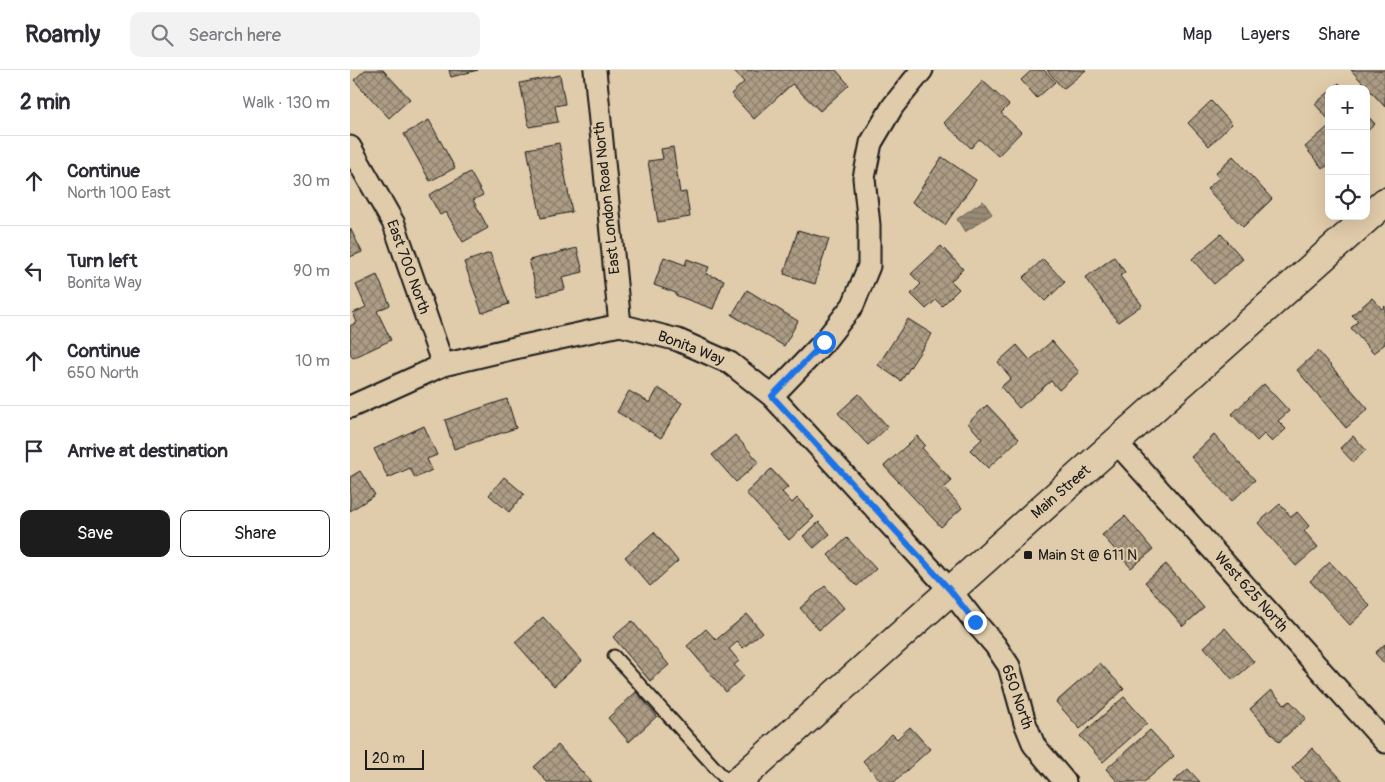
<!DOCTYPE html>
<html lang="en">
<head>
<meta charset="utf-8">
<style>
	:root { --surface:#fff; --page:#f2f2f3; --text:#2b2b33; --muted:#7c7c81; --line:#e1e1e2; --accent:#1c1c1c }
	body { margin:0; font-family:Pangolin,sans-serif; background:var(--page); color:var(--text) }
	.controls { position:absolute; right:15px; top:15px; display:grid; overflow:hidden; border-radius:10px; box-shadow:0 5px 20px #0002 }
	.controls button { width:45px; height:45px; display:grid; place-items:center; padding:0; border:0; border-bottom:1px solid var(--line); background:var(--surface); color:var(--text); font:25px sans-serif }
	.scale { position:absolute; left:15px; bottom:12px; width:59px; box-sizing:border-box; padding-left:5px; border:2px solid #1c1c1c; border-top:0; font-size:14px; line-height:18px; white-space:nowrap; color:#1c1c1c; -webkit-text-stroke:4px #e0cbaa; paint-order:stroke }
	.stop { position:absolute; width:15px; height:15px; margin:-11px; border:4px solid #1a73e8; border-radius:50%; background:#fff }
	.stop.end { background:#1a73e8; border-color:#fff; box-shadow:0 1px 5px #0008 }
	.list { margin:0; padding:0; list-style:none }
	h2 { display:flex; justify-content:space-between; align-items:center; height:65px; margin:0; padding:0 20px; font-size:21px }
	h2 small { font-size:16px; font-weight:400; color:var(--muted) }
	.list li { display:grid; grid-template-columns:32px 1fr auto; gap:15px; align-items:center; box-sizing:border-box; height:90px; padding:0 20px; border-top:1px solid var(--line) }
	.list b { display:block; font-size:19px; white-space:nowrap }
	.list p { margin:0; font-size:16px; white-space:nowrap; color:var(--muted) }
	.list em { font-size:16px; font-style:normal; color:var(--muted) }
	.actions { display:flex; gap:10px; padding:15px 20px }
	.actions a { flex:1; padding:11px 0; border:1px solid var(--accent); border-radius:10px; text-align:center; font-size:18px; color:var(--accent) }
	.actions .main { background:var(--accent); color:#fff }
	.icon { flex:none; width:28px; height:28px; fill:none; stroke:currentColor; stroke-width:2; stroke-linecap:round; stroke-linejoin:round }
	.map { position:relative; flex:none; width:1035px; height:712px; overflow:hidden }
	header { display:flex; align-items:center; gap:30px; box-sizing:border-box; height:70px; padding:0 25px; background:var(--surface); border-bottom:1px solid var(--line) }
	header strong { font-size:24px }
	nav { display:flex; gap:28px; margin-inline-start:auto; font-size:18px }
	.search { width:350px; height:45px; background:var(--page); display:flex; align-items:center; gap:12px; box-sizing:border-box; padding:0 18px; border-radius:10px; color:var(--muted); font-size:19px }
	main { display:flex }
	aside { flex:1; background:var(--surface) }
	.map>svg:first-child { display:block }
</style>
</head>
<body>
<header>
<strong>Roamly</strong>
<div class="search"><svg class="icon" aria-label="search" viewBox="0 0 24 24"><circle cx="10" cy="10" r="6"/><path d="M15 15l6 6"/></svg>Search here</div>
<nav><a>Map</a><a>Layers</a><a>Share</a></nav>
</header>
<main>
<aside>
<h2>2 min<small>Walk · 130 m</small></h2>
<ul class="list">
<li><svg class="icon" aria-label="ahead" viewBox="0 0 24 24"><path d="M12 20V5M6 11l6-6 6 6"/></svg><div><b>Continue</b><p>North 100 East</p></div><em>30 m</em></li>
<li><svg class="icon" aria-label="left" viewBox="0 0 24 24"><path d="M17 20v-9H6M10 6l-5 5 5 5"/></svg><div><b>Turn left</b><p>Bonita Way</p></div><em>90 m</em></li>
<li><svg class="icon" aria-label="ahead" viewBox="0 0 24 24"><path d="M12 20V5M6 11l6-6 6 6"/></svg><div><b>Continue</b><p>650 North</p></div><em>10 m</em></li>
<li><svg class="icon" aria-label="arrive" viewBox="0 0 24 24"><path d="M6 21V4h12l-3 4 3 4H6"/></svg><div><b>Arrive at destination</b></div></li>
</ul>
<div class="actions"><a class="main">Save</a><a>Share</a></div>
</aside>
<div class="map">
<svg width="1035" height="712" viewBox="0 0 1035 712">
	<defs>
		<pattern id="water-rules" width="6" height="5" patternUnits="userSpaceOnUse" patternTransform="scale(1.25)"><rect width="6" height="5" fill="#988a75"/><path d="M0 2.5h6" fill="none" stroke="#7b705f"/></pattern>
		<pattern id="building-cross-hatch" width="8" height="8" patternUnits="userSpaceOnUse" patternTransform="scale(1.25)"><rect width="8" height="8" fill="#ad9d85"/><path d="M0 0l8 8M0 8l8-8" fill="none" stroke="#8c7f6c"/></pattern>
	</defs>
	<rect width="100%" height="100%" fill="#e0cbaa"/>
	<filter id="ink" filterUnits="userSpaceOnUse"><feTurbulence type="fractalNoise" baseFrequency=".02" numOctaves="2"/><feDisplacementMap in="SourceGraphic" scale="10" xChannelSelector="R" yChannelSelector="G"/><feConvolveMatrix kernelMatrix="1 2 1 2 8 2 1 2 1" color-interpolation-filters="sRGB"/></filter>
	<g filter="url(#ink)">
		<!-- water -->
		<path fill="url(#water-rules)" stroke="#665e51" d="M633,131l9,13 -27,18 -8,-13z"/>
		<!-- building -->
		<path fill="url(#building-cross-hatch)" stroke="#1c1c1c" d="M15,0h18l27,29 -21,19 -35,-38z
			M99,0h29l-27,7z
			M383,0h103l13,15 -29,26 -28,-27 -38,35 -23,-25 13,-12z
			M682,0h12l11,12 -18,16 -16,-18z
			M697,0h39l-23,19z
			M1001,0h34v37z
			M210,5l5,29 -10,2 3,16 -29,5 -9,-44z
			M633,11l26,24 -8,8 20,19 -23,24 -19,-17 -8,9 -27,-25z
			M989,13l5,6h-12z
			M979,22v28l-14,-16z
			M861,31l21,23 -23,22 -21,-23z
			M1016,44l9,10 -9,8z
			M79,50l26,48 -25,13 -26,-47z
			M979,56v38l-6,5 -18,-22z
			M209,73l13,69 -31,6 -14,-69z
			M323,77l7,46 6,-1 4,25 -32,5 -10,-61 15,-2 -2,-10z
			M883,86l39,43 -29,28 -36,-38 12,-11 -4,-5z
			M592,87l34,23 -31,45 -33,-23z
			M120,102l13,23 -10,5 15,28 -25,14 -17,-30 -6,3 -11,-20z
			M0,158l12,24 -12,5z
			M448,160l31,9 -14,45 -31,-10z
			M871,164l22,25 -29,25 -22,-25z
			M591,176l22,23 -12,12 8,8 -17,17 -6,-6 -10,9 -15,-15 10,-10 -10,-10z
			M227,178l6,24 -21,5 3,12 -27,7 -9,-36z
			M140,183l19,51 -27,9 -18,-51z
			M314,187l21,8 2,-6 22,8 -3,7 18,6 -11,29 -38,-14 1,-2 -22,-8z
			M764,187l11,15 -5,4 22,29 -24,17 -33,-44z
			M693,189l22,23 -20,19 -22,-23z
			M27,205l13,30 -13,6 14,29 -38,18 -3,-5v-27l7,-4 -4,-9 13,-6 -10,-22z
			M397,220l51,31 -14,25 -52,-31z
			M1022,228l10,11 3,-3v38l-12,9 -22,-25 7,-7 -6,-6z
			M558,249l24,15 -31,47 -23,-16z
			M702,271l27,31 -20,18 -8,-9 -32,27 -18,-21 10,-9 -13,-16 19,-17 13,15z
			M968,281l50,58 -22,19 -49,-58z
			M914,314l25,27 -11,10 8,8 -14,13 -8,-8 -7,7 -25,-27z
			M308,318l24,15 -21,35 -44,-26 12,-21 21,12z
			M509,324l29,33 -20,18 -30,-32z
			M157,329l9,29 -62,21 -9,-29z
			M637,335l32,34 -31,29 -18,-18 12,-11 -14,-16z
			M74,356l13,29 -10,4 5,11 -17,8 -5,-10 -22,10 -14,-29z
			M385,365l24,27 -23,20 -24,-27z
			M864,365l41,45 -23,21 -41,-44z
			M567,366l8,9 -3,3 30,33 -8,7 18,20 -21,19 -57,-61z
			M1003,366l13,14 -13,12 -13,-14z
			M421,399l17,18 -6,5 10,11 5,-5 17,19 -25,23 -43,-47z
			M10,401l15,24 -25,16v-34z
			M154,407l20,17 -15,18 -20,-17z
			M930,434l11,13 6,-5 12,14 -5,5 14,16 -22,19 -38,-43z
			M775,446l28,34 -22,18 -29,-33z
			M469,452l11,12 -16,14 -11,-12z
			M304,462l24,29 -28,25 -25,-29z
			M497,468l29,31 -19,17 -29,-31z
			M980,492l40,44 -20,19 -40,-44z
			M816,494l38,44 -21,18 -38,-44z
			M475,516l19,22 -25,22 -19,-22z
			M397,544l15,18 -19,16 -6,-6 -8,7 10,12 -5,4 10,11 -18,16 -39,-46 19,-17 10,11z
			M193,547l39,44 -28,25 -39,-44z
			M282,551l37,44 -19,16 -37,-44z
			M875,558l29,34 -21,18 -29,-33z
			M1035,574v20l-10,-11z
			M750,593l24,26 -44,40 -24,-27z
			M921,620l14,15 5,-4 16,17 -27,24 -29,-33z
			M286,622l21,24 -28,26 -21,-24z
			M774,627l23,26 -44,39 -23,-26z
			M560,657l20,22 -36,33h-12l-19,-21 29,-27 5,5z
			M800,660l24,26 -30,26h-26l-12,-13z
			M208,675l33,37h-44l-13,-15z
			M962,678l32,34h-39l-13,-14z
			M838,699l12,13h-27z"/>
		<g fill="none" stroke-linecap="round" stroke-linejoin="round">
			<!-- service casing -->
			<g stroke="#1c1c1c" stroke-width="15">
				<path id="service" d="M264,586l114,126"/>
			</g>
			<!-- minor casing -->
			<g stroke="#1c1c1c" stroke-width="25">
				<path id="minor" d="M245,0l25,255
					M0,77l44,77 49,141
					M422,326l52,-54 29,-37 16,-39v-41l-5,-47 7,-35 22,-37 29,-36
					M0,337l93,-42 76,-18 101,-22 58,15 52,23 42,33 178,194 25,32 20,23 14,21 16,57 9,22 31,37
					M767,373l268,299"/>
			</g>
			<!-- secondary casing -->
			<g stroke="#1c1c1c" stroke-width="31">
				<path id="secondary" d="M387,712c215,-194 432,-387 648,-580"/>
			</g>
			<!-- service -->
			<use href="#service" stroke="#e0cbaa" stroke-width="11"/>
			<!-- minor -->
			<use href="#minor" stroke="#e0cbaa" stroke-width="21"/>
			<!-- secondary -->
			<use href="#secondary" stroke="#e0cbaa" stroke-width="28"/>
		</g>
	</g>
	<g fill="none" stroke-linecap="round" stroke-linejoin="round" filter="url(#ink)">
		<!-- route -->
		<path stroke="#1a73e8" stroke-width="6" d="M474,272l-52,54 178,194 25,32"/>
	</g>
	<!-- markers -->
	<rect fill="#1c1c1c" stroke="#e0cbaa" stroke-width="2" x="673" y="480" width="10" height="10" rx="2.5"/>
	<g text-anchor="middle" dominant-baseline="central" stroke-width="4" stroke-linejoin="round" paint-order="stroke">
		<!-- street labels -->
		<g font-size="15" fill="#1c1c1c" stroke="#e0cbaa">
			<text transform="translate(257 128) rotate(-96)">East London Road North</text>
			<text transform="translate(58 197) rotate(70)">East 700 North</text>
			<text transform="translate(341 278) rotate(21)">Bonita Way</text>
			<text transform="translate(711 422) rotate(-41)">Main Street</text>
			<text transform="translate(901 522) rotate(48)">West 625 North</text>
			<text transform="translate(667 627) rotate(71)">650 North</text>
		</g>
		<!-- poi labels -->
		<g font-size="15" fill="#1c1c1c" stroke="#e0cbaa" text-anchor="start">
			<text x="688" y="485">Main St @ 611 N</text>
		</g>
	</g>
</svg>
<div class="controls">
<button>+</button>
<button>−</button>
<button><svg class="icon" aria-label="locate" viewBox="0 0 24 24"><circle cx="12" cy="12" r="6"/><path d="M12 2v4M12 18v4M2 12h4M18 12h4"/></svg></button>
</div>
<div class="scale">20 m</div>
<div class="stop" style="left:474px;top:272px"></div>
<div class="stop end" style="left:625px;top:552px"></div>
</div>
</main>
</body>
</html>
